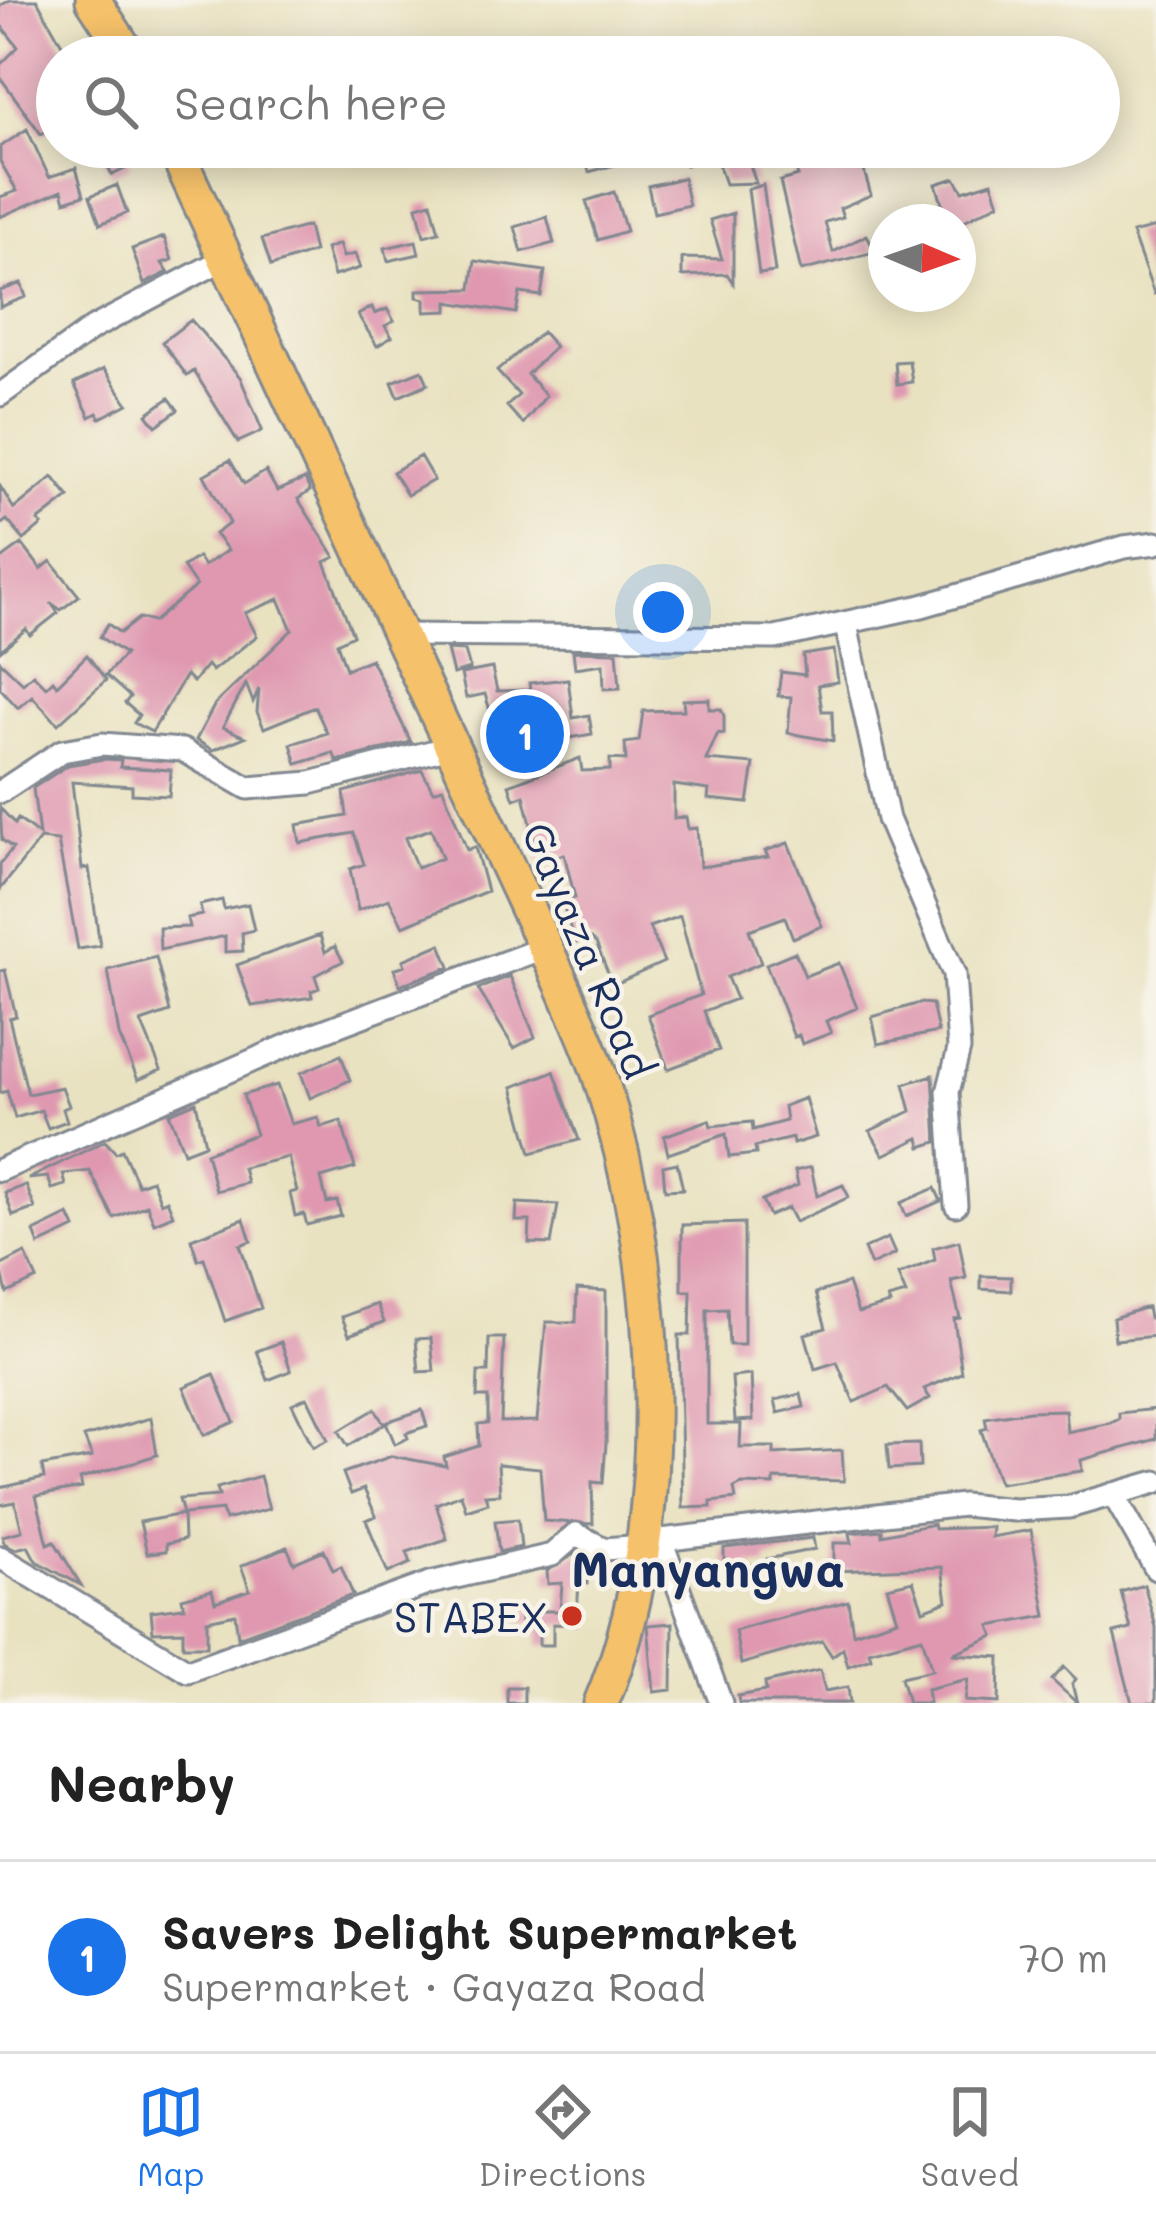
<!DOCTYPE html>
<html lang="en">
<head>
<meta charset="utf-8">
<style>
	:root { --surface:#fff; --page:#f2f2f2; --text:#222; --muted:#767676; --line:#e0e0e0; --accent:#1a73e8 }
	body { margin:0; font-family:Mali,sans-serif; background:var(--page); color:var(--text) }
	.compass { position:absolute; left:868px; top:204px; width:108px; height:108px; border-radius:50%; background:var(--surface); box-shadow:0 6px 30px #0003; rotate:92deg }
	.you { position:absolute; left:663px; top:612px; width:42px; height:42px; margin:-30px; border:9px solid #fff; border-radius:50%; background:#1a73e8; box-shadow:0 0 0 18px #1a73e833 }
	.badge { display:grid; place-items:center; width:78px; height:78px; border-radius:50%; background:var(--accent); color:#fff; font-size:39px; font-weight:700 }
	.pin { position:absolute; translate:-50% -50%; border:6px solid #fff; box-shadow:0 3px 12px #0006 }
	.list { margin:0; padding:0; list-style:none }
	h2 { display:flex; justify-content:space-between; align-items:center; height:156px; margin:0; padding:0 48px; font-size:51px }
	h2 small { font-size:39px; font-weight:400; color:var(--muted) }
	.list li { display:grid; grid-template-columns:78px 1fr auto; gap:36px; align-items:center; box-sizing:border-box; height:192px; padding:0 48px; border-top:3px solid var(--line) }
	.list b { display:block; font-size:45px; white-space:nowrap }
	.list p { margin:0; font-size:39px; white-space:nowrap; color:var(--muted) }
	.list em { font-size:39px; font-style:normal; color:var(--muted) }
	.icon { flex:none; width:66px; height:66px; fill:none; stroke:currentColor; stroke-width:2; stroke-linecap:round; stroke-linejoin:round }
	.map { position:relative; flex:none; width:1156px; height:1703px; overflow:hidden }
	.search { position:absolute; background:var(--surface); box-shadow:0 6px 30px #0003; left:36px; right:36px; top:36px; height:132px; display:flex; align-items:center; gap:30px; box-sizing:border-box; padding:0 42px; border-radius:66px; color:var(--muted); font-size:45px }
	.sheet { height:348px; background:var(--surface) }
	nav { display:flex; justify-content:space-around; align-items:center; box-sizing:border-box; height:168px; border-top:3px solid var(--line); background:var(--surface); font-size:33px; color:var(--muted) }
	nav a { display:grid; justify-items:center; gap:6px }
	nav .on { color:var(--accent) }
	.map>svg:first-child { display:block }
</style>
</head>
<body>
<div class="map">
<svg width="1156" height="1703" viewBox="0 0 1156 1703">
	<rect width="100%" height="100%" fill="#f7f3e8"/>
	<filter id="ink" filterUnits="userSpaceOnUse"><feTurbulence type="fractalNoise" baseFrequency=".00833" numOctaves="2"/><feDisplacementMap in="SourceGraphic" scale="24" xChannelSelector="R" yChannelSelector="G"/><feConvolveMatrix kernelMatrix="1 2 1 2 8 2 1 2 1" color-interpolation-filters="sRGB"/></filter>
	<filter id="wash" filterUnits="userSpaceOnUse"><feTurbulence type="fractalNoise" baseFrequency=".004" numOctaves="4" result="noise"/><feDisplacementMap in="SourceGraphic" scale="48" xChannelSelector="R" yChannelSelector="G"/><feGaussianBlur stdDeviation="2.7" result="paint"/><feColorMatrix in="noise" values="0 0 0 0 0 0 0 0 0 0 0 0 0 0 0 0 0 1.4 0 .05"/><feComposite in="paint" operator="in"/></filter>
	<g filter="url(#wash)">
		<rect width="100%" height="100%" fill="#e9e2c1"/>
		<g id="blocks">
			<!-- building -->
			<path fill="#df98b0" fill-rule="evenodd" d="M10,0h27l32,57h-12v42l-10,7 10,19 -16,9 -41,-57v-12l18,-18 -18,-23v-18z
				M27,129l22,48 27,-9 8,27 -19,6 -3,-11 -62,27v-20l17,-6 -17,-30v-14z
				M98,147h24l9,19 -19,9z
				M599,147h33l5,12 -48,13 -6,-20z
				M680,147h64l12,36 -31,1 -10,-29 -29,10z
				M789,147h68l14,48 -31,13 3,9 -18,5 8,30 34,-17 8,17 -74,19 -21,-90 18,-5z
				M683,178l6,27 -35,8 -6,-27z
				M955,178l8,13 29,-9 7,21 -37,19h-14l-12,-38z
				M117,185l10,28 -27,11 -10,-28z
				M763,185l12,87 -16,2 -11,-85z
				M614,192l12,39 -28,9 -12,-39z
				M431,202l8,30 -15,4 -7,-30z
				M733,213v70l-6,-9 -45,2v-18l40,1 -12,-39z
				M547,217l7,26 -32,9 -7,-25z
				M308,226l6,26 -43,14 -9,-27z
				M1156,227v67h-2l-22,-61z
				M164,237l8,23 -10,3 6,9 -24,12 -12,-35z
				M416,241l3,13 -31,7 -3,-13z
				M339,244l4,13 12,-3 5,14 -26,8 -8,-27z
				M475,261l70,10 -4,25 -21,-3 -4,20 -68,-11v9l-23,1v-13l-8,-2v-7l54,-1z
				M21,283l5,14 -26,10v-16z
				M372,307l3,7 12,-5 7,12 -9,5 7,11 -15,9 -19,-31z
				M191,320l49,57 22,53 -4,3 -20,9 -44,-71 -7,5 -25,-34z
				M542,332l13,15 -28,27 19,22 -23,28 -16,-18 12,-11 -22,-24z
				M909,361l3,21 -15,2 -2,-22z
				M104,369l24,35 -28,14 -3,-5 -7,4 -16,-33z
				M422,370l6,14 -30,13 -6,-15z
				M169,398l9,12 -22,16 -9,-12z
				M420,456l14,24 -27,15 -14,-23z
				M230,460l14,24 22,-13 11,20 28,-12 5,12 -12,8 37,58 -10,5 28,73 -16,8 9,26 25,-10 40,83 -74,19 -4,-8 -36,11 -6,-20 36,-11 -12,-26 -51,21 -7,-16 2,-23 -6,13 -7,-18 -23,43 22,10 -32,13 -17,-10 19,-36 77,-74 -13,-31 -34,14 12,23 -45,35 -5,-6 -14,17 -7,-7 -34,57 -18,-9 5,-8 -14,-12 5,-6 -24,-22 19,-21 -25,-17 8,-13 12,9 19,-15 14,4 43,-36 -13,-19 15,-10 6,9 24,-16 -13,-16 15,-11 -26,-48z
				M53,477l16,20 -31,24 4,4 -18,15 -17,-20 -7,5v-39l14,23z
				M22,544l19,25 10,-8 28,35 -18,14 -10,-7 7,10 -28,22 -4,-6 -26,22v-91z
				M447,650l18,1 5,18 -17,5z
				M834,650l4,32 -20,3 4,26h10l1,30 -45,-8 3,-36 -13,-1 3,-24 24,3 -2,-20z
				M573,651l44,1 3,36 -16,1 -1,-25 -28,4z
				M87,655l19,25 -48,44 -26,-28 -14,12 -18,-20v-27l23,22 10,-9 13,13 7,-7 4,5z
				M492,668l5,23 33,-1 -1,-7 39,-4 5,39 16,-3 3,19 -90,16 -17,-56 -19,4 -5,-24z
				M709,699v10h12l3,7v18l-6,-1 -12,27 48,4 -6,39 -40,-4 1,-9 -35,-5v34l12,-2 2,12 9,-1 3,39 68,-10 -3,-6 23,-8 34,83 -29,12 -8,-21 -36,13 12,33 -34,14 9,22 -32,12 15,39 -51,19 -20,-54 53,-20 -21,-79 -31,11 15,35 -51,23 -17,-42 -5,-4 -16,4 -13,-42 13,-3 -11,-44 -24,8 -16,-67 -10,4 -5,-14 71,-27 2,13 28,-1v-11l16,1 -1,-17 14,-2 4,-30 41,-1 -1,-10z
				M103,759l18,1 -1,7 51,3 -2,26 -37,-2v-8l-60,-4 10,87 7,-1 11,78 -22,3 -20,-108 -18,-2 -40,51v-26l13,-16 -11,-8 -2,-32 15,16 3,-5 21,16 -6,-47 35,-23z
				M422,770l11,21 10,-3 24,62 8,-3 12,44 -84,35 -14,-27 -31,11 -8,-41 14,-5 -10,-31 -54,10 -3,-18 50,-9 -3,-24zM431,829l11,29 -25,10 -12,-30z
				M222,900l2,9 24,-5 6,26 -12,3 1,18 -18,1v-16l-65,14 -1,-22 30,-1 -2,-9 15,-3 -2,-10z
				M320,935l5,17 10,-6 8,15 -28,15 4,12 -8,3 1,6 -60,9 -15,-41z
				M441,944l9,23 -50,18 -6,-16 11,-4 -2,-5z
				M795,952l10,24 34,-13 18,45 -31,13 5,12 -29,11 -3,-9 -5,2 -28,-73z
				M156,957l14,55 -29,10 20,48 -23,10 -19,-45 -11,-65z
				M5,970l11,46 -7,2 19,76 34,-7 7,19 -6,3 4,12 -19,7 -7,-18 -26,8 -8,-27 -7,2v-122z
				M510,976l25,61 -21,11 -36,-59z
				M920,1003l12,1 6,28 -60,12 -6,-27z
				M341,1055l9,25 -40,18 -9,-25z
				M554,1071l25,69 -48,13 -18,-66z
				M933,1075l4,67 -16,5 -2,-9 -35,17 -14,-24 41,-20 -7,-27z
				M277,1085l14,39 27,-7 3,10 20,-6 14,47 -34,10 6,25 10,-2 4,15 -34,9 -3,-11 -9,2 -5,-23 7,-2 -9,-34 -45,11 4,15 -31,8 -10,-38 50,-19 -13,-39z
				M805,1098l11,39 -23,7 -1,-6 -37,9 1,7 -27,3 -3,-23 -58,20 -4,-18 45,-16 2,6 41,-4 1,8 33,-9 -2,-15z
				M196,1102l9,42 -21,8 -15,-39z
				M105,1141l11,12 6,-3 16,35 14,-5 9,23 6,-3 6,15 -19,8 -7,-18 -33,13 -24,-47 -27,3 3,11 -14,4 -4,-12 -20,2z
				M677,1163l6,26 -18,1 -2,-24z
				M811,1167l6,29 26,-11 6,12 -54,25 -7,-14 -19,8 -7,-15 36,-16 -3,-14z
				M26,1185l9,23 -22,8 -8,-23z
				M935,1188l6,13 -35,15 -5,-13z
				M517,1203l41,2 -7,39 -22,-1 1,-22h-14z
				M69,1215l6,13 -36,17 -5,-13z
				M244,1219l7,22 -11,4 21,63 -36,13 -21,-63 -6,2 -7,-21z
				M744,1223v122h-15l-2,-36 -20,1v114h34l-1,23h34v7l68,-4 2,31 -70,-2v6l-32,-1 -8,4 2,11 -25,3v5l-28,1 -4,-173h11l1,-44h-9v-66z
				M888,1238l7,16 -24,11 -7,-16z
				M959,1241l7,37 -15,3 9,37 -6,1 8,54 -38,16 6,9 -23,13 -19,-24 -34,15 -17,-40 -22,7 -10,-35 21,-6 -10,-35 32,-10 10,30 32,-9 -2,-5 18,-5 -8,-19 37,-15 -2,-12z
				M25,1253l12,26 -30,14 -7,-27z
				M981,1276l30,1v14l-30,-2z
				M577,1289l29,2v152l-3,40 -11,-1 1,42 -49,-3 -4,-53 -42,-4 2,30 -15,1 3,8 -22,7 -5,-16 -25,10 11,35 -40,13 4,11 -23,10 -22,-53 10,-4 -12,-27 -13,5 -8,-21 49,-17 54,10 -2,-9 35,-11 -1,-22 10,-1v-26h-11l1,-25h10l1,-34h15l-3,84 36,-1 9,-99h30z
				M377,1304l7,18 -35,13 -7,-18z
				M1147,1307l2,11 7,-1v19l-41,4 -2,-22z
				M431,1338l3,33 -15,1 -3,-33z
				M281,1342l10,29 -23,9 -11,-29z
				M214,1374l20,48 -30,13 -20,-48z
				M751,1375l2,45 -18,1 -3,-44z
				M801,1394l3,13 -26,6 -3,-13z
				M307,1397l21,43 -15,7 -21,-43z
				M375,1409l9,15 -36,22 -9,-15z
				M1156,1409v30l-75,21 1,11 -83,12 -18,-53 6,-2 -2,-10 45,-7 35,-1 2,22 44,-9 8,-4v-6z
				M422,1410l5,16 -21,7 2,5 -13,6 -9,-22z
				M151,1418l6,37 -77,24 2,9 -46,8 12,48 6,-3 27,44 -45,-24 -8,-15 -12,3 -12,-6 -2,-7 20,-5 -7,-29 -15,3v-17l44,-10 -2,-12 50,-9 -8,-20z
				M919,1444l1,23 -31,2 -2,-24z
				M260,1476l9,33 -44,11 -3,-10 -39,4 1,26 -18,4v7l-19,2 -7,-31 43,-8 -4,-15 40,-3 -2,-8z
				M518,1519l3,28 -22,5 -4,-31z
				M933,1524l1,5 58,-2 -1,10 40,-7 15,86 -56,10 4,10 -42,18 48,3 -1,46 -34,-2 3,-22 -41,10 2,14h-21l-7,-26 31,-7 -10,-33 -53,14 2,7 -23,8 -5,-18 -11,8 -10,-15 -81,23 -6,-33 27,-8 86,-22 5,32 44,-14 -10,-32 26,-6 10,29 24,-9 -5,-34 -108,4v-28h18l-2,-10 32,-3v5z
				M813,1538l2,11 -48,10v6h-43v-17z
				M287,1547l7,16 30,-13 9,20 8,-4 12,29 -115,42 -3,-23 -28,6v26h-24v-15l-30,1 -2,-21 33,-4 -2,-9 30,-8 3,12 35,-12 -9,-24z
				M578,1552l9,5v27h-8l-3,41 -23,-1v21h-14v-22l-18,-1v-11h39l2,-28 -14,1 -1,-13z
				M1144,1585l12,42v76h-24l-18,-70 17,-4 -10,-37z
				M673,1623l-1,67 -18,2 -6,-67z
				M1064,1667l12,12 -4,5 5,19 -25,-23z
				M820,1670l5,21 23,-4 2,16h-111l-1,-7 28,-5 -1,-8z
				M507,1687h17v16h-17z"/>
		</g>
	</g>
	<g filter="url(#ink)">
		<use href="#blocks" fill-opacity="0" stroke="#828890" stroke-width="3"/>
		<g fill="none" stroke-linecap="round" stroke-linejoin="round">
			<!-- street casing -->
			<g stroke="#828890" stroke-width="27">
				<path id="street" d="M0,395l93,-67 135,-71
					M846,625l42,194 66,155 5,75 -11,43 8,113
					M401,635l374,3 147,-32 202,-59 32,-4
					M0,792l62,-41 40,-7 80,6 66,38 62,-5 140,-36
					M0,1170l307,-133 236,-89
					M1113,1494l43,75
					M651,1534l10,6 60,163
					M661,1540l302,-35 51,5 55,-3 87,-25
					M0,1557l188,114 242,-88 122,-28 24,-21 28,15 39,-3"/>
			</g>
			<!-- primary casing -->
			<g stroke="#828890" stroke-width="39">
				<path id="primary" d="M93,0l37,57
					M174,147l389,839c13,31 28,62 38,94 60,182 76,444 0,623"/>
			</g>
			<!-- street -->
			<use href="#street" stroke="#fff" stroke-width="21"/>
			<!-- primary -->
			<use href="#primary" stroke="#f5c16b" stroke-width="33"/>
		</g>
	</g>
	<!-- markers -->
	<circle fill="#c8321e" stroke="#f7f3e8" stroke-width="4.5" cx="572" cy="1616" r="12"/>
	<g text-anchor="middle" dominant-baseline="central" stroke-width="9" stroke-linejoin="round" paint-order="stroke">
		<!-- street labels -->
		<g font-size="42" fill="#1b2f5e" stroke="#f7f3e8">
			<text transform="translate(589 950) rotate(67)">Gayaza Road</text>
		</g>
		<!-- poi labels -->
		<g font-size="42" fill="#1b2f5e" stroke="#f7f3e8" text-anchor="end">
			<text x="548" y="1616">STABEX</text>
		</g>
		<!-- quarter labels -->
		<g font-size="48" font-weight="bold" fill="#1b2f5e" stroke="#f7f3e8">
			<text x="708" y="1568">Manyangwa</text>
		</g>
	</g>
</svg>
<svg class="compass" viewBox="-18 -18 36 36"><path d="M0-13l5 13h-10z" fill="#e53935"/><path d="M0 13l5-13h-10z" fill="#767676"/></svg>
<div class="you"></div>
<div class="pin badge" style="left:525px;top:734px">1</div>
<div class="search"><svg class="icon" aria-label="search" viewBox="0 0 24 24"><circle cx="10" cy="10" r="6"/><path d="M15 15l6 6"/></svg>Search here</div>
</div>
<section class="sheet">
<h2>Nearby<small></small></h2>
<ul class="list">
<li><span class="badge">1</span><div><b>Savers Delight Supermarket</b><p>Supermarket · Gayaza Road</p></div><em>70 m</em></li>
</ul>
</section>
<nav>
<a class="on"><svg class="icon" aria-label="map" viewBox="0 0 24 24"><path d="M3 6l6-2 6 2 6-2v14l-6 2-6-2-6 2zM9 4v14M15 6v14"/></svg>Map</a>
<a><svg class="icon" aria-label="directions" viewBox="0 0 24 24"><path d="M12 3l9 9-9 9-9-9zM9 14v-3h6M13 9l2 2-2 2"/></svg>Directions</a>
<a><svg class="icon" aria-label="saved" viewBox="0 0 24 24"><path d="M7 4h10v16l-5-4-5 4z"/></svg>Saved</a>
</nav>
</body>
</html>
